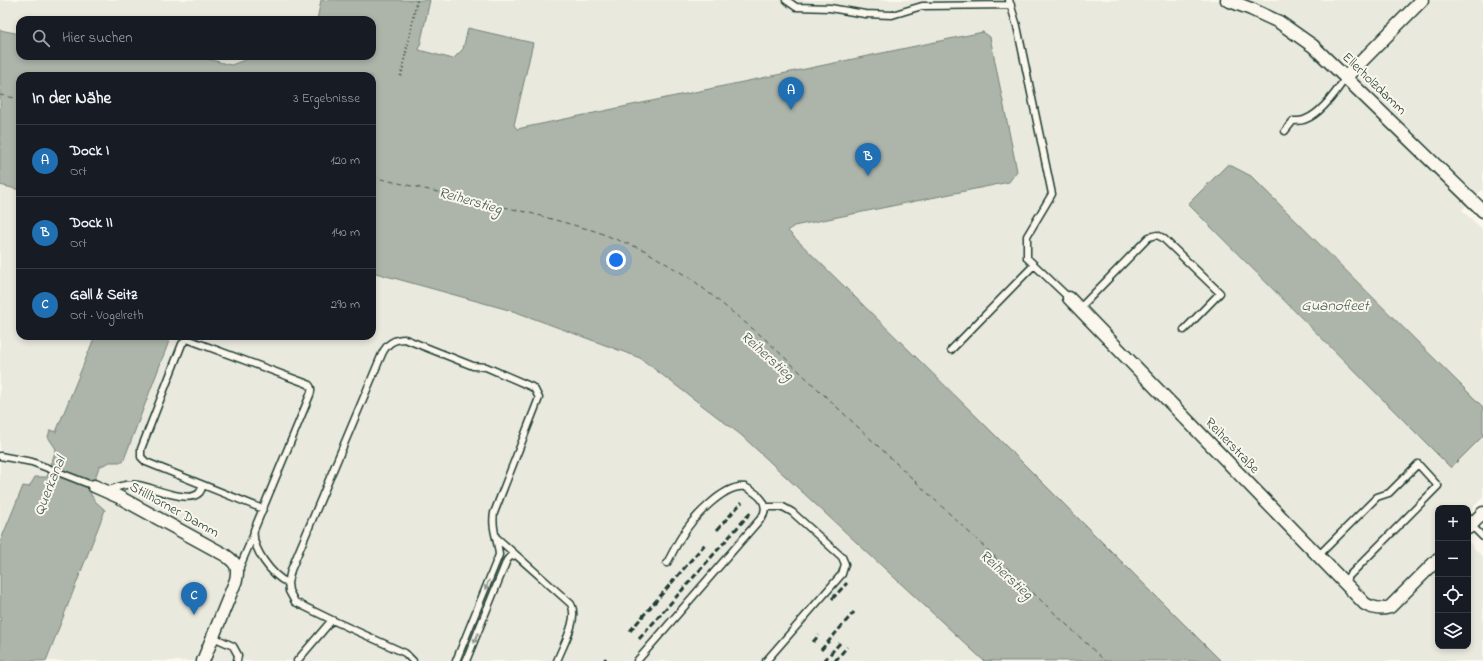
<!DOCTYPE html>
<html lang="de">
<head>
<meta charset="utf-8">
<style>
	:root { --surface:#171b24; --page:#242831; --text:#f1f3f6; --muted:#9ea1a6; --line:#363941; --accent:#1f6fb2 }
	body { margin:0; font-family:"Indie Flower",sans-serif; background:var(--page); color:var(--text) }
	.controls { position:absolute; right:12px; bottom:12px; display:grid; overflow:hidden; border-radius:8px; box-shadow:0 2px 6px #0003 }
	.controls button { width:36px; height:36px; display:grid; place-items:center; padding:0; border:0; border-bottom:1px solid var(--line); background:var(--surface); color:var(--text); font:20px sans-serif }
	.you { position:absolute; left:616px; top:260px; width:14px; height:14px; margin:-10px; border:3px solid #fff; border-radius:50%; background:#1a73e8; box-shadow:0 0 0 6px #1a73e833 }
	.badge { display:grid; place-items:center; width:26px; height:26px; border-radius:50%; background:var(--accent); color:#fff; font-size:13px; font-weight:700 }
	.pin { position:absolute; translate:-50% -33px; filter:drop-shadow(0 1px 2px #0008) }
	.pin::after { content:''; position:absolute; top:21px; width:14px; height:12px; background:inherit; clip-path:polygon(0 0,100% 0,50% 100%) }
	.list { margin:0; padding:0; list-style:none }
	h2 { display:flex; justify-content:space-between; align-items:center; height:52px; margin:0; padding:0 16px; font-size:17px }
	h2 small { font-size:13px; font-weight:400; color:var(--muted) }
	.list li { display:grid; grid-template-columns:26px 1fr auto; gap:12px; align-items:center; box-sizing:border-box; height:72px; padding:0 16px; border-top:1px solid var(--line) }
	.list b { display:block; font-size:15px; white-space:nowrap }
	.list p { margin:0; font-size:13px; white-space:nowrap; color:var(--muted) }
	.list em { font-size:13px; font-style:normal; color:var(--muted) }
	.icon { flex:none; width:22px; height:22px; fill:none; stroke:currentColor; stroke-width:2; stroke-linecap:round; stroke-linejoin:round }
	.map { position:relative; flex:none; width:1483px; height:661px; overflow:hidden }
	.search { position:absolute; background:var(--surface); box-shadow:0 2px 6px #0003; left:16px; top:16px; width:360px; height:44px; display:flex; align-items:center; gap:10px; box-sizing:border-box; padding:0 14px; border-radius:12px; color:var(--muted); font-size:15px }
	.panel { position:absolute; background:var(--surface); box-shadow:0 2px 6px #0003; left:16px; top:72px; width:360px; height:268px; border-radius:12px }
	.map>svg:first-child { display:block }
</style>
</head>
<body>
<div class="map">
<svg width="1483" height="661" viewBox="0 0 1483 661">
	<rect width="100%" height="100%" fill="#fbf7ec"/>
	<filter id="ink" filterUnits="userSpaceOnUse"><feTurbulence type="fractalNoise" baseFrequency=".025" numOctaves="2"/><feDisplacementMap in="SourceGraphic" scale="8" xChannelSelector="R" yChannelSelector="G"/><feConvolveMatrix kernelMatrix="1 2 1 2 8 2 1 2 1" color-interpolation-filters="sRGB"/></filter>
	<g filter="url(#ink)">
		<!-- built -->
		<path fill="#eae9de" d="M0,0h321l-4,20h-297v14l-20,-4z
			M430,0h1053v189l-21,21 21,20v267l-15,16v-5h-30v138h30v-104l15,15v104h-262l-239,-239 -194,-191 6,-5 215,-44 -26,-150 -466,97 -3,-4 -46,-97 -5,21 -10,10 -34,-9z
			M196,56h60l-25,9z
			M0,185l20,5v146h75l-39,97v16l-9,28 -47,65z
			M372,272l144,40 124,46 101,77 243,226h-938l59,-151 -10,-9 -5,-8 9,-26 11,-5h13l48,-126h201z"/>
		<!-- water -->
		<path fill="#adb4aa" stroke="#74847b" d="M321,0h109l-11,50 34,9 10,-10 5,-21 65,15 -19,82 3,4 466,-97 7,5 27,134 -8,11 -215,44 -6,5 194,191 239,239h-237l-243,-226 -101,-77 -124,-46 -144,-40v-196h-352v114l-20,-5v-155l20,4v22h176l35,9 25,-9h116v-36h-55z
			M1228,164l23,12 232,231v29l-32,32 -263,-264z
			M95,336h76l-48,126h-13l-11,5 -9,26 5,8 10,9 -59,151h-46v-119l23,-56 6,1 6,-10h12l9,-28 -8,-12 2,-7 6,2z"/>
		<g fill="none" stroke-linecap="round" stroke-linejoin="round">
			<!-- ferry -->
			<path stroke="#425b52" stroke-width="1" stroke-dasharray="5 4" stroke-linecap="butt" d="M0,95l20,4
				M372,177l158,36 65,18 49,19 49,30 71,58 341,323"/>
			<!-- lane casing -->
			<g stroke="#1f3d34" stroke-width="9">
				<path id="lane" d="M786,0l10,7 34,1 35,6 27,1 30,-9 89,-1
					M1009,0l8,26 35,168 -25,42v22l42,40
					M1285,131l8,-10c4,0 10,0 13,-2 16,-6 31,-28 40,-42
					M1079,309l70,-72 8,-2 6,3 57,55 -36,37
					M951,350l83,-85
					M0,456l32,6 62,24
					M107,491c10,-4 20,-8 31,-6 14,2 50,19 61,8 2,-2 3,-5 4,-8
					M766,507h17l9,5 50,45 3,7 -3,10 -76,87
					M263,509l-117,-47 -5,-5v-8l41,-105 5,-5 121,45c4,3 4,6 2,11l-56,135c-3,18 18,46 34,53
					M1471,525l12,12
					M497,538l74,66c8,15 -8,41 -14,57
					M1318,556l59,-59 12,-4 29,-29 20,22 -95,96
					M238,571l15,-35
					M332,620l-37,-18 -6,-11 -1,-8 3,-13 91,-216c5,-11 12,-15 23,-15l68,27 13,1 46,20 3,3 4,8 -45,115c-3,15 4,27 5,42l-43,106
					M213,637l20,9 5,9 -1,6
					M297,661l35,-41 73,33 8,8
					M466,661l41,-101 3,-3 6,-2
					M637,661l125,-144c9,-14 -5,-24 -17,-30 -21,-3 -53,32 -63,49 -6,9 -10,18 -15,27"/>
			</g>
			<!-- street casing -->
			<g stroke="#1f3d34" stroke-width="15">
				<path id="street" d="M1227,0l24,9 28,13 34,24 170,165
					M1346,77l76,-77
					M1069,298l296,306c9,5 16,6 25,3l48,-48
					M94,486l25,11 106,58c11,8 14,11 11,25l-33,81
					M1468,528l15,-15"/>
			</g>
			<!-- path -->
			<path stroke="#1f3d34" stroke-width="2.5" stroke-dasharray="1 3" stroke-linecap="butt" d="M401,76l16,-76"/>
			<!-- lane -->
			<use href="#lane" stroke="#fbf7ec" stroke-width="6"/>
			<!-- street -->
			<use href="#street" stroke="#fbf7ec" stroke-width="12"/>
			<!-- rail -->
			<path stroke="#1f3d34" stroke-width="3" stroke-dasharray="6 3" stroke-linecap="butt" d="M717,530l25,-28
				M832,599l15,-16
				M630,631l75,-87
				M639,639l113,-128
				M813,642l6,-7
				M821,650l33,-38
				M604,661l2,-3
				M824,661l17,-19
				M835,661l12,-14"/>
		</g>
		<!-- one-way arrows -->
		<defs><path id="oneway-solid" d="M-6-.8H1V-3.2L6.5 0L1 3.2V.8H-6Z"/></defs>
		<g fill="#8d9a90">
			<use href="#oneway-solid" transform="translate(487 585) rotate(112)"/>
			<use href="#oneway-solid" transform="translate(476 638) rotate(112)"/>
		</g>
	</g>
	<g text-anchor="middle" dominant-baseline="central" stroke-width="4" stroke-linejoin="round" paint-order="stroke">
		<!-- street labels -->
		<g font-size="14" fill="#1f3d34" stroke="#fbf7ec">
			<text transform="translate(1374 84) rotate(44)">Ellerholzdamm</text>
			<text transform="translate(1232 446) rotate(46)">Reiherstraße</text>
			<text transform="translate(174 510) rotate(29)">Stillhorner Damm</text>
		</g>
		<!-- water labels -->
		<g font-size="15" font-style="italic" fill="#425b52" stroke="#fbf7ec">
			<text transform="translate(470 201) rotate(16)">Reiherstieg</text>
			<text x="1335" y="306">Guanofleet</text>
			<text transform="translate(767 356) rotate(42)">Reiherstieg</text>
			<text transform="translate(50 486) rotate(-68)">Querkanal</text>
			<text transform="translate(1006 575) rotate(42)">Reiherstieg</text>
		</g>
	</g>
</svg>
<div class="controls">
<button>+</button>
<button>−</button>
<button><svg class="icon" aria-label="locate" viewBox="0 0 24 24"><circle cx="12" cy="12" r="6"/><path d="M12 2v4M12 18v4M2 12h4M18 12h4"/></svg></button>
<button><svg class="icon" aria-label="layers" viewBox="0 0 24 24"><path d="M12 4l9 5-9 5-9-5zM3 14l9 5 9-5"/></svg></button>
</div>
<div class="you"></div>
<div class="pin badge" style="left:791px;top:110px">A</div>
<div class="pin badge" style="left:868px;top:176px">B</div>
<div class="pin badge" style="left:194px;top:615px">C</div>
<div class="search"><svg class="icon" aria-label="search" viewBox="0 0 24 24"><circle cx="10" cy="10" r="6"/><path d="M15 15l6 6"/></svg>Hier suchen</div>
<section class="panel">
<h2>In der Nähe<small>3 Ergebnisse</small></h2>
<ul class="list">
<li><span class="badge">A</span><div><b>Dock I</b><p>Ort</p></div><em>120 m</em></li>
<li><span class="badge">B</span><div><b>Dock II</b><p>Ort</p></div><em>140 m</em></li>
<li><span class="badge">C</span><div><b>Gall &amp; Seitz</b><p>Ort · Vogelreth</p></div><em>290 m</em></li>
</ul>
</section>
</div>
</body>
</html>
